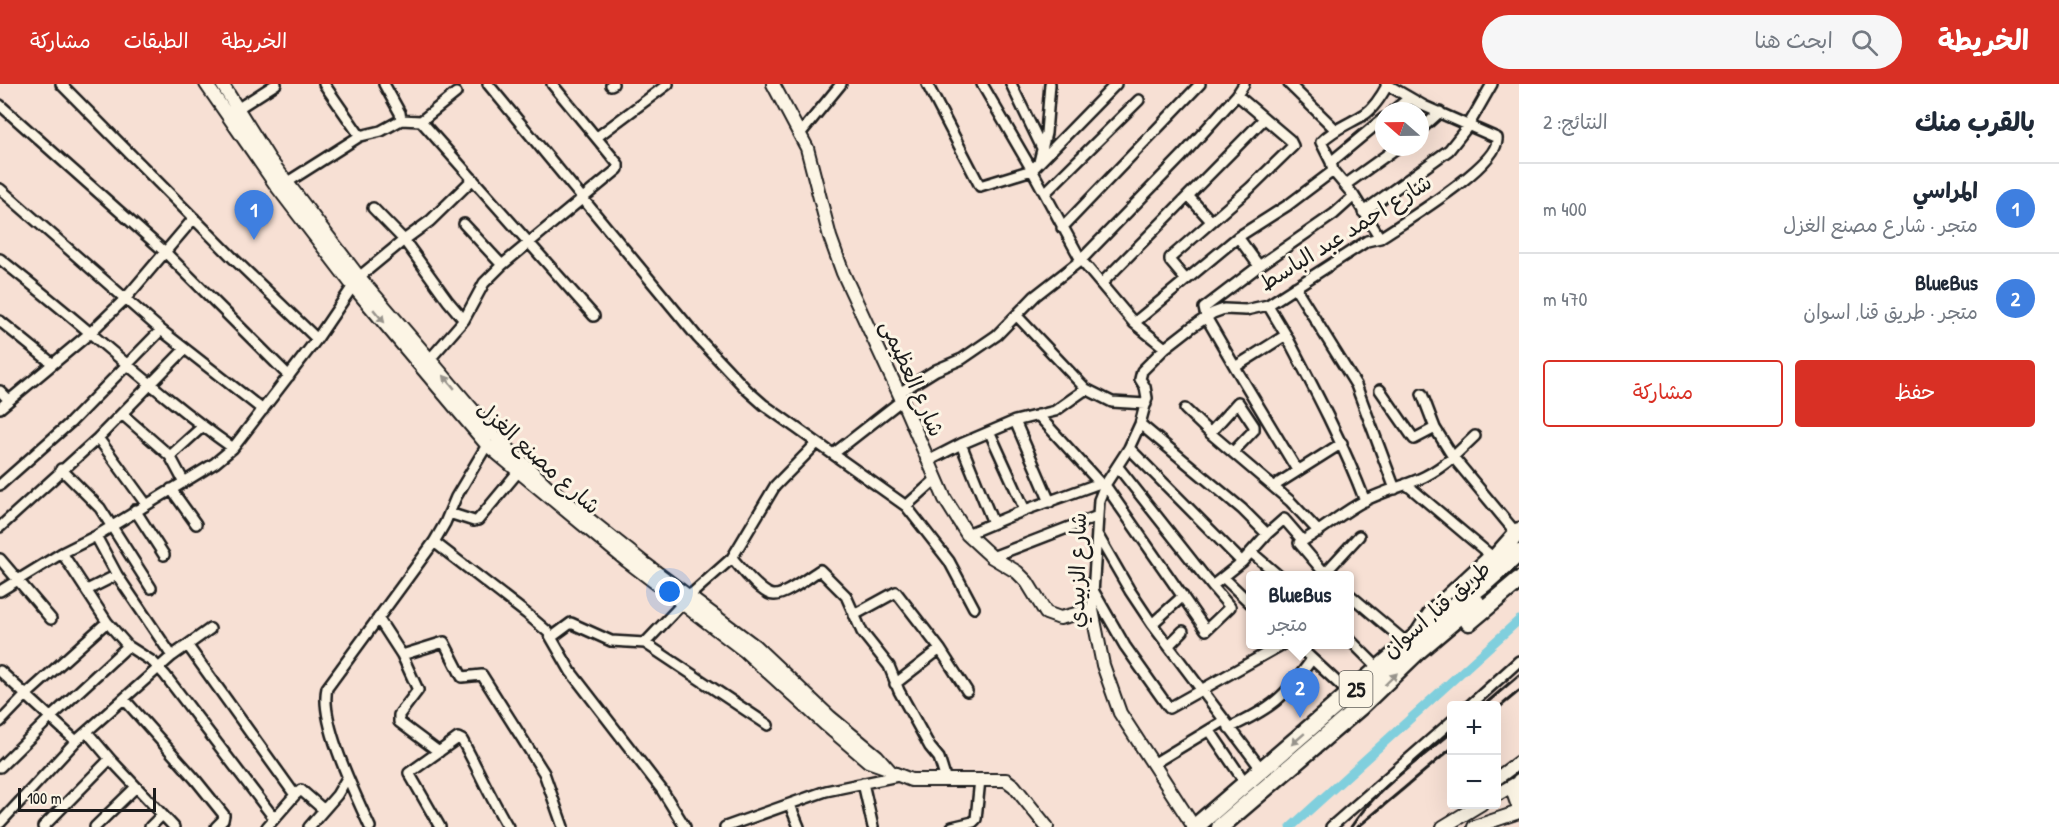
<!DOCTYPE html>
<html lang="ar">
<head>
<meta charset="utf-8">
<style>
	:root { --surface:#fff; --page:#f6f6f7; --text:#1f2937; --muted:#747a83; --line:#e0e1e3; --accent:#d93025 }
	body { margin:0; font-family:"Patrick Hand","Playpen Sans Arabic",sans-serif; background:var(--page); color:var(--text); direction:rtl }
	.controls { position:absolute; right:18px; bottom:18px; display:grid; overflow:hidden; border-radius:6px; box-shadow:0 6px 24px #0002 }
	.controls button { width:54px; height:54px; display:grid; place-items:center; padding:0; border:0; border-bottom:2px solid var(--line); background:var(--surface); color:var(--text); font:30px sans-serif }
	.compass { position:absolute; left:1375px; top:18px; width:54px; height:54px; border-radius:50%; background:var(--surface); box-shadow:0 6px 24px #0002; rotate:290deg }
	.scale { position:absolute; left:18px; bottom:15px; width:138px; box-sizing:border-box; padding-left:6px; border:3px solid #1c1c1c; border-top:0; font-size:16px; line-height:21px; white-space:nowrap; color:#1c1c1c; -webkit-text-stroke:4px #fcf5e5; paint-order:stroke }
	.you { position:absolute; left:670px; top:508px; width:21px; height:21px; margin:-15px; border:4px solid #fff; border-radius:50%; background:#1a73e8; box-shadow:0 0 0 9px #1a73e833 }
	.badge { display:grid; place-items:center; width:39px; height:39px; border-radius:50%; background:var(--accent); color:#fff; font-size:20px; font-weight:700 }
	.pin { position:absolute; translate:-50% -50px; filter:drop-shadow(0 2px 3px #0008) }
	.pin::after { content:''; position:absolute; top:32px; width:21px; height:18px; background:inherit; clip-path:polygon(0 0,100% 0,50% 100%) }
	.popup { position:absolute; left:1246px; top:487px; width:108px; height:78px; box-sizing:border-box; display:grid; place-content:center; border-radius:6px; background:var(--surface); filter:drop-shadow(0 2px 4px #0005); font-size:20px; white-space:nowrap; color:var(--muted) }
	.popup b { font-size:22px; color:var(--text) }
	.popup::after { content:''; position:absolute; left:50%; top:100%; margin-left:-12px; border:12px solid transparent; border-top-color:var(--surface) }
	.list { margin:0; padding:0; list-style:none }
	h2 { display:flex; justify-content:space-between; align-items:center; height:78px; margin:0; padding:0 24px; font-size:26px }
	h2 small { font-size:20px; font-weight:400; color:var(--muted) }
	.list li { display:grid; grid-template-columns:39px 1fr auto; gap:18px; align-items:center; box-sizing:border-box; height:90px; padding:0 24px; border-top:2px solid var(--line) }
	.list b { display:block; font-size:22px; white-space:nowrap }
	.list p { margin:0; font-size:20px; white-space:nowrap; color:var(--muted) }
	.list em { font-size:20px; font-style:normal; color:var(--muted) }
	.actions { display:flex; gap:12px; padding:18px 24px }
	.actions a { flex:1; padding:14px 0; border:2px solid var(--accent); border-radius:6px; text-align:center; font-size:21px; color:var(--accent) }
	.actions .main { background:var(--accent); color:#fff }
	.icon { flex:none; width:33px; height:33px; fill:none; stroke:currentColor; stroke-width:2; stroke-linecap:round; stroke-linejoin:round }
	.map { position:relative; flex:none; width:1519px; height:743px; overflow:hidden; direction:ltr }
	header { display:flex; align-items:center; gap:36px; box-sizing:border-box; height:84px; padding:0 30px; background:var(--accent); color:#fff }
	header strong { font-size:28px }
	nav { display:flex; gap:33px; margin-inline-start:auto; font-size:21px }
	.search { width:420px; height:54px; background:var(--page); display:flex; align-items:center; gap:15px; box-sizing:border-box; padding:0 21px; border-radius:33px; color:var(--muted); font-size:22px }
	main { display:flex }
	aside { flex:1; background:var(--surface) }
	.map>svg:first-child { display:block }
</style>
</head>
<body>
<header>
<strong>الخريطة</strong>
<div class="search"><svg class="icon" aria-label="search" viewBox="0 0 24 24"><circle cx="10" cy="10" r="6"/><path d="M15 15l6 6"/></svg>ابحث هنا</div>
<nav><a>الخريطة</a><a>الطبقات</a><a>مشاركة</a></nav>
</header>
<main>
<aside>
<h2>بالقرب منك<small>النتائج: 2</small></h2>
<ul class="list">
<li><span class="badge" style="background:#3f7fe0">1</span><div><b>المراسي</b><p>متجر · شارع مصنع الغزل</p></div><em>400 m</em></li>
<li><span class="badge" style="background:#3f7fe0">2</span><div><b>BlueBus</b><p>متجر · طريق قنا, اسوان</p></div><em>470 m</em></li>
</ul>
<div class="actions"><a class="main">حفظ</a><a>مشاركة</a></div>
</aside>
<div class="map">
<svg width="1519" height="743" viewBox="0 0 1519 743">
	<rect width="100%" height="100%" fill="#f7e0d4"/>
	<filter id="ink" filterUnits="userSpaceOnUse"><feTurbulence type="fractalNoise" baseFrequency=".0167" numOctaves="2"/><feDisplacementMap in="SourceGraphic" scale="12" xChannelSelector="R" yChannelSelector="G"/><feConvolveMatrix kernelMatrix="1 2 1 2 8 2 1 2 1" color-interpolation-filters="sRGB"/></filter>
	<g filter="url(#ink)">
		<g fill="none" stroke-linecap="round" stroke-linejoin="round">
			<!-- canal -->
			<path stroke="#80cfdd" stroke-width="9" d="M1291,743l228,-207"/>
			<!-- street casing -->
			<g stroke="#1c1c1c" stroke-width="14">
				<path id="street" d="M61,0l173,175 83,80 36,-53
					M324,0l36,52
					M384,0l16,29 1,7
					M488,0l210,254 49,52 17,15 142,101 43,55 25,47
					M927,0l53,102 52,-16 84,-86
					M982,0l50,86 49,90 53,63 31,25
					M1011,0l31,64
					M1289,0l47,46
					M611,1l2,-1
					M0,21l165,147 124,124
					M237,25l39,-25
					M1393,27l16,-13
					M421,37l173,195
					M1420,46l20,-18
					M800,50l41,-50
					M597,53l71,-53
					M1039,78l7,-29 4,-49
					M1331,78l53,-44
					M286,99l74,-47 21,-5 20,-11 20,1 35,-28
					M1345,101l53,-38
					M0,105l161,141 102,80
					M1045,109l94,-93
					M1189,113l22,24
					M373,124l31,32 44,61 16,19
					M1363,128l86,-62 19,-24 24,-42
					M464,140l38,41
					M1062,144l138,-144
					M1238,153l21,29
					M1380,154l-26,-42 -21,-25 -2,-9 -10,-20c12,-13 30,-19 44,-28 10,-7 17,-19 23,-30
					M0,175c30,24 60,48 89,73 47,40 93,80 144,116
					M359,193l45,-37 26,-19 43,-42
					M1186,196l-16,-19v-3l80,-70 43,-42 -3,-6 -53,-45
					M1101,200l163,-165
					M1295,203l61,98 39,104
					M1268,221l18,30
					M0,237l53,43
					M1134,239l104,-86 50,-32 45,-34
					M430,275l34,-39 20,-37 18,-18 116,-96v-5l-66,-80
					M1235,283l51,-32c29,55 57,108 79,166
					M1086,305l26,13 34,2
					M1380,306l34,49 21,-11 18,29 22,-21
					M0,307l9,9
					M899,309l37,-23 26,-11 35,-24 38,-39 46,-36 101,-104 55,-61 7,-11
					M1422,310l13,34
					M0,324l90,-75 36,-35 68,-80
					M1185,325l25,24 80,68 29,31
					M122,330l48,42 14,26
					M1038,331l62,68 5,2 101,145 24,-23 -18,-21
					M1015,337l35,81
					M990,349l35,77
					M1210,349l28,-31 16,24v4l-21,22
					M98,354l48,66
					M961,360l32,79
					M1129,364l113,114
					M833,370l69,-54
					M170,372l32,-29
					M928,377l33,-17 54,-23 40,-10 31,-22 -69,-73
					M1118,383l94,119 30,-24 25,-28 -25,-25 -102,-85
					M61,385l39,39 51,80
					M1297,386l-62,-103 -29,-50 -2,-9 55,-42 75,-52 20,-18
					M1406,400l83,70
					M0,401l70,-62 91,-93
					M1274,402l68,-43
					M171,405l25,35
					M906,422l29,-26
					M135,426l29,45
					M449,429l25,8 4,-1 40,-48
					M0,443l98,-89 87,-89
					M967,450l58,-24 75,-27
					M1097,450l33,57 22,33 110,146
					M1267,450l17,-15 19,22
					M96,452l21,39 55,81
					M434,458l93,72 21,18 23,40 91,118 23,37
					M1251,468l28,24
					M62,469l45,69 21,24 25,16 12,13 109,143
					M992,473l106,-41
					M732,474c8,9 30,37 42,37 11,1 36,-19 46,-25l26,26 16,36 27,34 10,25 31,56 9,11 7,22
					M0,475l51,60
					M1325,489l34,-37
					M1327,492l-28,-33c23,-12 43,-31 67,-43 33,-16 57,-16 87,-43l59,71
					M1224,494l26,25
					M87,506l30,-15
					M0,507l62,-38 34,-17 119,-73 18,-15 84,-109
					M1094,508l31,54 44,62 114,-64
					M1350,511l58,49
					M688,513l44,-39 43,-72 41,-42
					M1092,526l7,-110 6,-15 24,-37 11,-24 7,-26 -2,-11 -5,-8 2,-8 23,-23 27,-21 21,-14 11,-4 22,1 22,-5 99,-64 13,-3c22,-15 121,-74 117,-100l-73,-32 -38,-22
					M854,531l42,-23 44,57 27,42
					M378,534l24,37 16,35 -19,25v7l40,30
					M1152,540l31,-28
					M1417,546l13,-20 58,-54
					M552,553l19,-14 40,18 34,2 123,82
					M1350,556l29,29
					M645,559l37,-39
					M1296,560l54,50
					M1169,561l14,-14
					M188,562l107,149
					M402,571l42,-13 18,35 20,-2 62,98 19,54
					M0,587l76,70
					M895,600l45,-35
					M124,615l71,80 29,36 -1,5 -7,7
					M1469,622l50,-45
					M0,638l26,-27 81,-73
					M1229,644c43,-20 55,-30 83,-69
					M1210,647l36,53
					M87,648l23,27 64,68
					M1153,680l71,-43
					M0,683l50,-49 78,-72
					M863,699l10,44
					M790,721l9,22
					M0,739l76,-82 96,-85 38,-27
					M43,743l67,-68
					M95,743l41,-40
					M150,743l12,-12
					M267,743l28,-32 6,-5 23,20
					M309,743l28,-32 10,-17
					M370,743c-14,-31 -51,-106 -43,-139l107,-146 11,-19 11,-26 31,-52
					M440,743l-31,-54 49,-35 4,2c16,29 29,59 46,87
					M725,743l101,-36 72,-15
					M952,743l21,-5 3,-3 4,-40
					M1331,743l121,-106"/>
			</g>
			<!-- secondary casing -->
			<g stroke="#1c1c1c" stroke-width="16">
				<path id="secondary" d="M206,0l72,104 75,98 134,159 140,116 119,91 80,73 42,36 17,6
					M222,0l47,75 90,118 136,159 52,50 97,77 111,83 75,71 47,39 14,16 20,8h95l8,6 33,41
					M773,0l34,64 23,89 13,36 59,127 43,99 22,35 25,23 25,15 10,10 19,31 14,5 32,-8 11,55 17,48 74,114
					M1496,695l23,-17
					M1519,696l-5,15 5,14
					M1496,711l21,-12
					M1443,743l38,-23
					M1474,743l45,-15"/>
			</g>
			<!-- highway casing -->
			<g stroke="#1c1c1c" stroke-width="21">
				<path id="highway" d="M1480,491l39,-44
					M1469,538l50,-42
					M1195,743l233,-201 57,-43 34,-30
					M1220,743l140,-120 58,-56 58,-49"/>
			</g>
			<!-- street -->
			<use href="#street" stroke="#fcf5e5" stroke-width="9"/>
			<!-- secondary -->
			<use href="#secondary" stroke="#fcf5e5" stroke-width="12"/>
			<!-- highway -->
			<use href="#highway" stroke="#fcf5e5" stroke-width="16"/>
			<!-- rail -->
			<path stroke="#1c1c1c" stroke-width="3" d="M1483,622l36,-31
				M1496,626l23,-19
				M1351,743c25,-38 66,-65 101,-95
				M1358,743l94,-79"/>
		</g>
		<!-- one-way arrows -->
		<defs><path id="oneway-solid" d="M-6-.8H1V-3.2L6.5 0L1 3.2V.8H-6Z" transform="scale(1.5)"/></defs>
		<g fill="#97938b">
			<use href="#oneway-solid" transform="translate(379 232) rotate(50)"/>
			<use href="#oneway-solid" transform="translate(449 298) rotate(-130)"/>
			<use href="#oneway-solid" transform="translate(1391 595) rotate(-44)"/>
			<use href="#oneway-solid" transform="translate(1298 655) rotate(139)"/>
		</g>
	</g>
	<g text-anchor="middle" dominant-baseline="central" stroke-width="6" stroke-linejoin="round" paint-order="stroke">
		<!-- shield labels -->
		<rect fill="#fcf5e5" stroke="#5f5d58" stroke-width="1.5" x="1339.5" y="587" width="33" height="36" rx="4.5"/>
		<g font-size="21" font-weight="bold" fill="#1c1c1c">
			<text x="1356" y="605">25</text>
		</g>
		<!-- street labels -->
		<g font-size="22" fill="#1c1c1c" stroke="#fcf5e5">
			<text transform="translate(1345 148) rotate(-32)">شارع احمد عبد الباسط</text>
			<text transform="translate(913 294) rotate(66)">شارع العظيمى</text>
			<text transform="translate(539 373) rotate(42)">شارع مصنع الغزل</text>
			<text transform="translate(1077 486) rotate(-89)">شارع الزبيدي</text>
			<text transform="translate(1436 525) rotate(-41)">طريق قنا, اسوان</text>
		</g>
	</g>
</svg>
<div class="controls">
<button>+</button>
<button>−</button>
</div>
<svg class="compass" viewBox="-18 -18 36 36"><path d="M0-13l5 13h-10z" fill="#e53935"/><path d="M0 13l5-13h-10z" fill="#747a83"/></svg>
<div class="scale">100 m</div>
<div class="you"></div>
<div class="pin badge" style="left:254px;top:156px;background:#3f7fe0">1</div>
<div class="pin badge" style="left:1300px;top:634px;background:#3f7fe0">2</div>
<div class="popup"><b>BlueBus</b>متجر</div>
</div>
</main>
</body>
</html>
